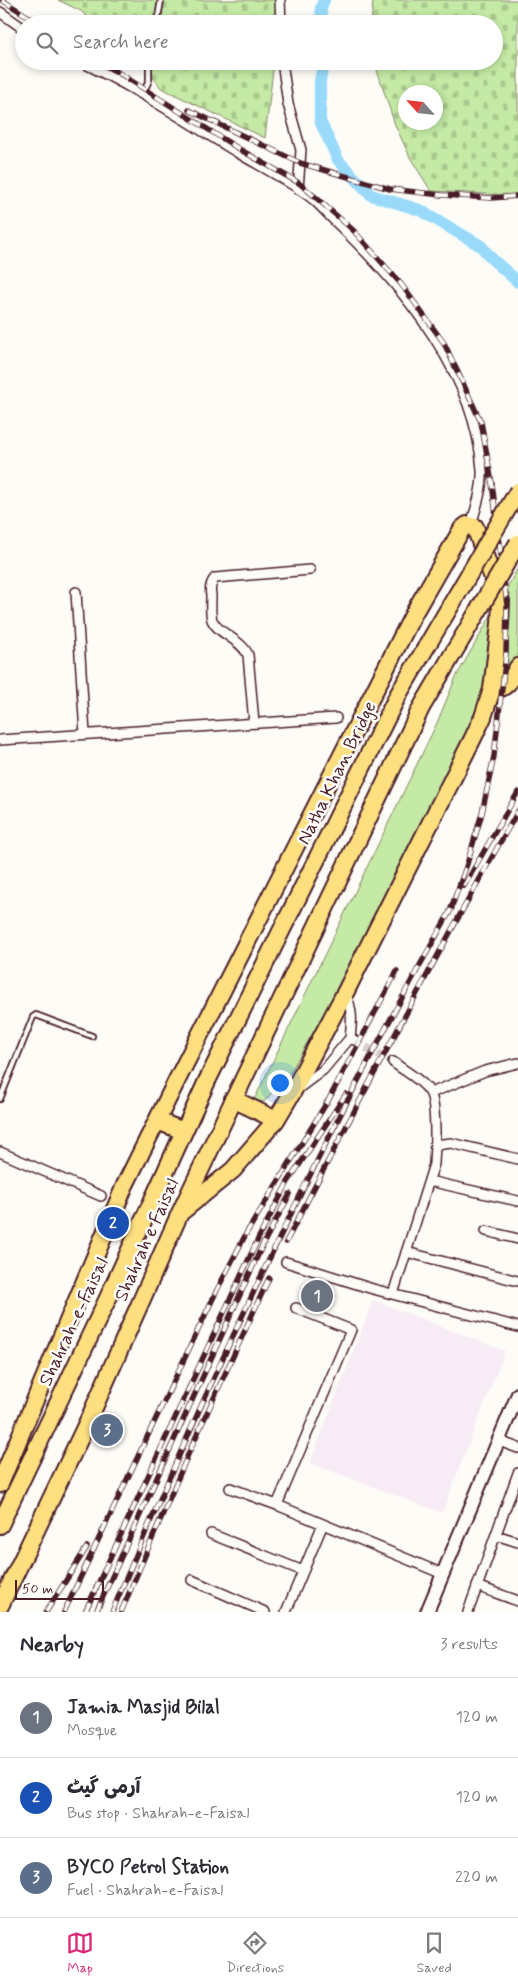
<!DOCTYPE html>
<html lang="en">
<head>
<meta charset="utf-8">
<style>
	:root { --surface:#fff; --page:#f2f2f3; --text:#2b2b33; --muted:#7c7c81; --line:#e1e1e2; --accent:#db2777 }
	body { margin:0; font-family:Mynerve,"Playpen Sans Arabic",sans-serif; background:var(--page); color:var(--text) }
	.compass { position:absolute; left:398px; top:85px; width:45px; height:45px; border-radius:50%; background:var(--surface); box-shadow:0 2px 8px #0003; rotate:297deg }
	.scale { position:absolute; left:15px; bottom:12px; width:89px; box-sizing:border-box; padding-left:5px; border:2px solid #4a1f2b; border-top:0; font-size:14px; line-height:18px; white-space:nowrap; color:#4a1f2b; -webkit-text-stroke:4px #fdfcf7; paint-order:stroke }
	.you { position:absolute; left:279px; top:1082px; width:18px; height:18px; margin:-12px; border:4px solid #fff; border-radius:50%; background:#1a73e8; box-shadow:0 0 0 8px #1a73e833 }
	.badge { display:grid; place-items:center; width:32px; height:32px; border-radius:50%; background:var(--accent); color:#fff; font-size:16px; font-weight:700 }
	.pin { position:absolute; translate:-50% -50%; border:2px solid #fff; box-shadow:0 1px 5px #0006 }
	.list { margin:0; padding:0; list-style:none }
	h2 { display:flex; justify-content:space-between; align-items:center; height:65px; margin:0; padding:0 20px; font-size:21px }
	h2 small { font-size:16px; font-weight:400; color:var(--muted) }
	.list li { display:grid; grid-template-columns:32px 1fr auto; gap:15px; align-items:center; box-sizing:border-box; height:80px; padding:0 20px; border-top:1px solid var(--line) }
	.list b { display:block; font-size:19px; white-space:nowrap }
	.list p { margin:0; font-size:16px; white-space:nowrap; color:var(--muted) }
	.list em { font-size:16px; font-style:normal; color:var(--muted) }
	.icon { flex:none; width:28px; height:28px; fill:none; stroke:currentColor; stroke-width:2; stroke-linecap:round; stroke-linejoin:round }
	.map { position:relative; flex:none; width:518px; height:1612px; overflow:hidden }
	.search { position:absolute; background:var(--surface); box-shadow:0 2px 8px #0003; left:15px; right:15px; top:15px; height:55px; display:flex; align-items:center; gap:12px; box-sizing:border-box; padding:0 18px; border-radius:28px; color:var(--muted); font-size:19px }
	.sheet { height:305px; background:var(--surface) }
	nav { display:flex; justify-content:space-around; align-items:center; box-sizing:border-box; height:70px; border-top:1px solid var(--line); background:var(--surface); font-size:14px; color:var(--muted) }
	nav a { display:grid; justify-items:center; gap:2px }
	nav .on { color:var(--accent) }
	.map>svg:first-child { display:block }
</style>
</head>
<body>
<div class="map">
<svg width="518" height="1612" viewBox="0 0 518 1612">
	<defs>
		<pattern id="cemetery-stones" width="16" height="16" patternUnits="userSpaceOnUse" patternTransform="scale(1.25)"><rect width="16" height="16" fill="#c4eaa5"/><path d="M2 7V4a2 2 0 0 1 4 0v3zM10 15v-3a2 2 0 0 1 4 0v3z" fill="#aac88e"/></pattern>
	</defs>
	<rect width="100%" height="100%" fill="#fdfcf7"/>
	<filter id="ink" filterUnits="userSpaceOnUse"><feTurbulence type="fractalNoise" baseFrequency=".02" numOctaves="2"/><feDisplacementMap in="SourceGraphic" scale="10" xChannelSelector="R" yChannelSelector="G"/><feConvolveMatrix kernelMatrix="1 2 1 2 8 2 1 2 1" color-interpolation-filters="sRGB"/></filter>
	<g filter="url(#ink)">
		<!-- built -->
		<path fill="#f7ecf5" d="M373,1300l132,51 -63,162 -132,-50z"/>
		<!-- grass -->
		<path fill="#c4eaa5" stroke="#878468" d="M518,568v91l-67,139 -162,276 -25,28 -10,-2 183,-377 19,-46z"/>
		<!-- cemetery -->
		<path fill="url(#cemetery-stones)" stroke="#878468" fill-rule="evenodd" d="M58,0h220l-2,24h-181l-14,-13z
			M373,0h145v194l-13,1 -74,-4 -20,-32 -16,-34 -21,-64h120v-37h-123zM436,92v30h-30v-30z
			M145,61h129l-9,77 -104,-50 -8,-11z"/>
		<g fill="none" stroke-linecap="round" stroke-linejoin="round">
			<!-- canal -->
			<path stroke="#99dafb" stroke-width="12" d="M322,24l-1,-16 3,-8
				M324,61l-4,20v40l18,39 33,35 49,15 17,10 44,26 11,13 26,23"/>
			<!-- street-tunnel -->
			<path stroke="#d9d0ce" stroke-width="9" stroke-dasharray="9 4.5" stroke-linecap="butt" d="M354,1041l39,21"/>
			<!-- lane casing -->
			<g stroke="#4a1f2b" stroke-width="8">
				<path id="lane" d="M157,24l4,-24
					M143,94l6,-14v-19
					M0,1099l33,-82 3,-2 56,21"/>
			</g>
			<!-- street casing -->
			<g stroke="#4a1f2b" stroke-width="12">
				<path id="street" d="M280,0l1,24
					M0,12l24,17
					M79,61c56,26 108,61 161,93 22,13 55,30 74,46 9,8 17,18 26,26 66,64 136,149 142,244 1,18 -6,38 -11,55
					M282,61l6,43 13,46 -3,39
					M76,592l9,142
					M254,723l-6,-68c-7,-16 -30,-21 -36,-35 -2,-7 -1,-16 -1,-24 -1,-7 -1,-12 4,-18l95,-8
					M0,740l336,-22
					M345,993c8,16 7,28 5,45l4,2
					M393,1062c11,9 28,17 36,29 8,10 6,59 5,73l-41,130
					M299,1088l24,-18 27,-32
					M431,1093l54,-22 33,-8
					M436,1145l15,-2 67,16
					M0,1152l101,44
					M429,1181l89,20
					M486,1231l32,8
					M406,1252l112,29
					M286,1262l87,27 145,38
					M499,1441l19,7
					M230,1488l47,17 166,69
					M277,1505l74,-175 -55,-22
					M211,1534l92,37
					M496,1535l22,7
					M192,1580l73,32
					M477,1586l41,15
					M286,1612l37,-88
					M468,1612l50,-139"/>
			</g>
			<!-- secondary casing -->
			<g stroke="#4a1f2b" stroke-width="16">
				<path id="secondary" d="M427,1612l91,-218"/>
			</g>
			<!-- highway casing -->
			<g stroke="#4a1f2b" stroke-width="20">
				<path id="highway" d="M233,1099l43,21
					M157,1121l27,10
					M180,1213l53,-43 43,-50 16,-27 53,-100 128,-255 10,-21 9,-28c14,2 20,-11 26,-22
					M0,1484l125,-299 57,-115 233,-459 47,-82 5,-4 8,2 26,74 -1,23 -8,65
					M0,1525l108,-227 99,-217
					M0,1606l89,-187 91,-206 64,-135"/>
			</g>
			<!-- lane -->
			<use href="#lane" stroke="#fdfcf7" stroke-width="4.5"/>
			<!-- street -->
			<use href="#street" stroke="#fdfcf7" stroke-width="9"/>
			<!-- secondary -->
			<use href="#secondary" stroke="#fdfcf7" stroke-width="12"/>
			<!-- highway -->
			<use href="#highway" stroke="#fddf80" stroke-width="16"/>
			<!-- rail casing -->
			<g stroke="#4a1f2b" stroke-width="5.5">
				<path id="rail" d="M2,0l38,24
					M100,61l139,88 60,34 54,47 48,54 43,59 37,79 11,61 15,122 -1,49 -12,102 -12,57 -15,51 -18,50
					M189,110l111,53 90,26 51,6 50,3 27,-2
					M464,886l54,-94
					M286,1242c75,-145 151,-289 232,-431
					M46,1612l41,-65
					M64,1612l153,-322 30,-58 82,-133 68,-128
					M85,1612l174,-375 29,-55 58,-88
					M96,1612l167,-368 27,-50
					M112,1612c100,-240 211,-478 340,-704
					M121,1612l69,-162 79,-172"/>
			</g>
			<!-- rail -->
			<use href="#rail" stroke="#fdfcf7" stroke-width="4" stroke-dasharray="11" stroke-linecap="butt"/>
			<!-- highway-bridge casing -->
			<g stroke="#4a1f2b" stroke-width="20" stroke-linecap="butt">
				<path id="highway-bridge" d="M244,1078l177,-370 97,-165
					M207,1081l191,-386 120,-204"/>
			</g>
			<!-- highway-bridge -->
			<use href="#highway-bridge" stroke="#fddf80" stroke-width="16"/>
		</g>
	</g>
	<g text-anchor="middle" dominant-baseline="central" stroke-width="5" stroke-linejoin="round" paint-order="stroke">
		<!-- street labels -->
		<g font-size="19" fill="#4a1f2b" stroke="#fdfcf7">
			<text transform="translate(337 773) rotate(-64)">Natha Khan Bridge</text>
			<text transform="translate(147 1240) rotate(-66)">Shahrah e Faisal</text>
			<text transform="translate(74 1322) rotate(-65)">Shahrah-e-Faisal</text>
		</g>
	</g>
</svg>
<svg class="compass" viewBox="-18 -18 36 36"><path d="M0-13l5 13h-10z" fill="#e53935"/><path d="M0 13l5-13h-10z" fill="#7c7c81"/></svg>
<div class="scale">50 m</div>
<div class="you"></div>
<div class="pin badge" style="left:317px;top:1296px;background:#6b7280">1</div>
<div class="pin badge" style="left:113px;top:1223px;background:#1a4fb4">2</div>
<div class="pin badge" style="left:107px;top:1430px;background:#5c6f8a">3</div>
<div class="search"><svg class="icon" aria-label="search" viewBox="0 0 24 24"><circle cx="10" cy="10" r="6"/><path d="M15 15l6 6"/></svg>Search here</div>
</div>
<section class="sheet">
<h2>Nearby<small>3 results</small></h2>
<ul class="list">
<li><span class="badge" style="background:#6b7280">1</span><div><b>Jamia Masjid Bilal</b><p>Mosque</p></div><em>120 m</em></li>
<li><span class="badge" style="background:#1a4fb4">2</span><div><b>آرمی گیٹ</b><p>Bus stop · Shahrah-e-Faisal</p></div><em>120 m</em></li>
<li><span class="badge" style="background:#5c6f8a">3</span><div><b>BYCO Petrol Station</b><p>Fuel · Shahrah-e-Faisal</p></div><em>220 m</em></li>
</ul>
</section>
<nav>
<a class="on"><svg class="icon" aria-label="map" viewBox="0 0 24 24"><path d="M3 6l6-2 6 2 6-2v14l-6 2-6-2-6 2zM9 4v14M15 6v14"/></svg>Map</a>
<a><svg class="icon" aria-label="directions" viewBox="0 0 24 24"><path d="M12 3l9 9-9 9-9-9zM9 14v-3h6M13 9l2 2-2 2"/></svg>Directions</a>
<a><svg class="icon" aria-label="saved" viewBox="0 0 24 24"><path d="M7 4h10v16l-5-4-5 4z"/></svg>Saved</a>
</nav>
</body>
</html>
